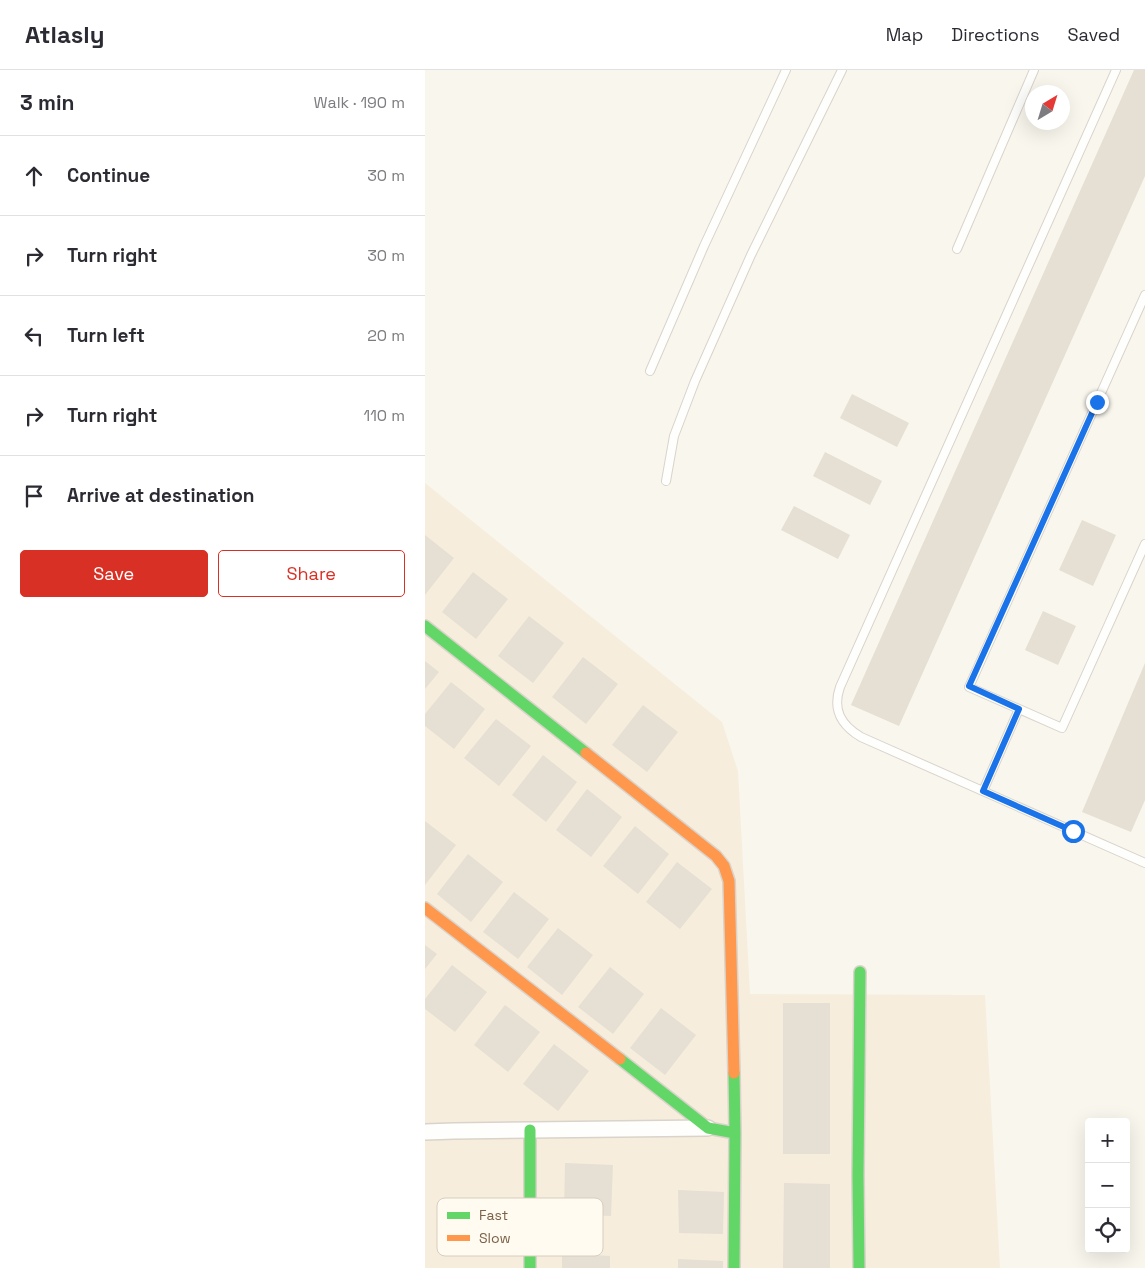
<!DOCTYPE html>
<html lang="en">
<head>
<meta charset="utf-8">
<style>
	:root { --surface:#fff; --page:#f2f2f3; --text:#2b2b33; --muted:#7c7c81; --line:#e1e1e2; --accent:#d93025 }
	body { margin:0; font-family:"Space Grotesk",sans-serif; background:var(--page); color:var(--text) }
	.controls { position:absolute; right:15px; bottom:15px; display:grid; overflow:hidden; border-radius:5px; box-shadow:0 5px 20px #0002 }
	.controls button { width:45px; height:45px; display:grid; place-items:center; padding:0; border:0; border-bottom:1px solid var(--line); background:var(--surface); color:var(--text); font:25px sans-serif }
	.compass { position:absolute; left:600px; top:15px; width:45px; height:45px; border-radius:50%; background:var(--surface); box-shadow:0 5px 20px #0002; rotate:38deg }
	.stop { position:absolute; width:15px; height:15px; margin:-11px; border:4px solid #1a73e8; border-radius:50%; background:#fff }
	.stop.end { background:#1a73e8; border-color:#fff; box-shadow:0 1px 5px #0008 }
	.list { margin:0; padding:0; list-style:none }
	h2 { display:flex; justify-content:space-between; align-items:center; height:65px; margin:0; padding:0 20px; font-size:21px }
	h2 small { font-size:16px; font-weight:400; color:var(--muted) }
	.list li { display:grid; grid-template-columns:32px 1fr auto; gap:15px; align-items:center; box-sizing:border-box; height:80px; padding:0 20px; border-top:1px solid var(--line) }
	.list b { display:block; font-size:19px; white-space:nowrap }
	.list em { font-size:16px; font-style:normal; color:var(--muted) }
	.actions { display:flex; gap:10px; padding:15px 20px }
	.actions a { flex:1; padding:11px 0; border:1px solid var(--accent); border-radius:5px; text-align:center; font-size:18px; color:var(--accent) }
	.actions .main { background:var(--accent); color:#fff }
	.icon { flex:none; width:28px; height:28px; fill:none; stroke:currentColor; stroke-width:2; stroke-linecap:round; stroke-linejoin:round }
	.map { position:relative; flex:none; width:720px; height:1198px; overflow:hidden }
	header { display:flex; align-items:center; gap:30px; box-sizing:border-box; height:70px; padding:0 25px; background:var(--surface); border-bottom:1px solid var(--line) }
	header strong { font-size:24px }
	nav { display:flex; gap:28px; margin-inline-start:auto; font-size:18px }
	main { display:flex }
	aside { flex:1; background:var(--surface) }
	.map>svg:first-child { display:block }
</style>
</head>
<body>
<header>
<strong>Atlasly</strong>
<nav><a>Map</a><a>Directions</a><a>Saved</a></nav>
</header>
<main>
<aside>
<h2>3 min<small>Walk · 190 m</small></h2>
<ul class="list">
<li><svg class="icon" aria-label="ahead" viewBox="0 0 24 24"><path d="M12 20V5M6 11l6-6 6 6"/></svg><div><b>Continue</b></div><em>30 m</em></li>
<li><svg class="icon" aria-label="right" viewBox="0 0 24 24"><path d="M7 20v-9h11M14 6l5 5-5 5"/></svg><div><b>Turn right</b></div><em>30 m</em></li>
<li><svg class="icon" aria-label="left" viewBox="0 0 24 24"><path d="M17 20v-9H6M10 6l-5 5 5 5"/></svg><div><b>Turn left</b></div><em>20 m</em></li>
<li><svg class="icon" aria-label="right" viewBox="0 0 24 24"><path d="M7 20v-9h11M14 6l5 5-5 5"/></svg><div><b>Turn right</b></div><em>110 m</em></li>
<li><svg class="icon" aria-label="arrive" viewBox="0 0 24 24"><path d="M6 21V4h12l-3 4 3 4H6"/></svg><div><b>Arrive at destination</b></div></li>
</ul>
<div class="actions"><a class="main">Save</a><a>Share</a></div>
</aside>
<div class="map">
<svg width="720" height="1198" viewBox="0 0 720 1198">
	<rect width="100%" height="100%" fill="#f9f6ed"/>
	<!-- residential -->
	<path fill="#f6eddd" d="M0,413l297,239 16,49 12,223 235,1 15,273h-575z"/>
	<!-- building -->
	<path fill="#e6dfd3" d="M709,0h11v106l-246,550 -48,-21z
		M427,324l57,29 -12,24 -57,-29z
		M400,382l57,29 -12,24 -57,-29z
		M369,436l56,29 -12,24 -57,-29z
		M657,450l34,15 -23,51 -34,-16z
		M0,465l29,23 -29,37z
		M48,502l35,27 -32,40 -34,-27z
		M618,541l33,15 -18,39 -33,-15z
		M104,546l35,27 -31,40 -35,-27z
		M158,587l35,27 -32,40 -34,-27z
		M0,591l14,11 -14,17z
		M720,593v137l-14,32 -49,-20z
		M26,612l34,27 -31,40 -29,-23v-12z
		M218,635l35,27 -31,40 -35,-27z
		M71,649l35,27 -32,40 -35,-28z
		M118,685l34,27 -31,40 -34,-27z
		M162,719l35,28 -31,40 -35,-27z
		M0,751l31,24 -31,40z
		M210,756l34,28 -31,40 -35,-28z
		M43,784l35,28 -32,40 -34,-28z
		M252,792l35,27 -32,40 -34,-27z
		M89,822l35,27 -31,40 -35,-27z
		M133,858l35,27 -31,40 -35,-28z
		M0,875l12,9 -12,15z
		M27,895l35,27 -32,40 -30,-23v-10z
		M185,897l34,27 -31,40 -35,-27z
		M358,933h47v151h-47z
		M80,935l35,27 -32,40 -34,-27z
		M236,938l35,27 -31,40 -35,-27z
		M129,974l35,27 -31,40 -35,-27z
		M140,1093l48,2 -2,51 -47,-2z
		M359,1113l46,1v84h-47z
		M253,1120l46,2 -1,42 -44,-1z
		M137,1183l48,3v12h-48z
		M253,1189l45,2v7h-45z"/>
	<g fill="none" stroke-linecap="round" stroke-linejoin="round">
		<!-- lane casing -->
		<g stroke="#d9d3cb" stroke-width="10">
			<path id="lane" d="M691,0l-276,617c-8,23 1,38 21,50l284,126
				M532,179l77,-179
				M720,225l-176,392 93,41 83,-184
				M225,301l54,-125 82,-176
				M241,411l8,-45 21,-55 56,-126 91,-185
				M558,721l36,-82"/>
		</g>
		<!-- street casing -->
		<g stroke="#d9d3cb" stroke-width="18">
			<path id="street" d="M0,1062l29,-1 254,-3"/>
		</g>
		<!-- fast casing -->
		<g stroke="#dad3ca" stroke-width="14">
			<path id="fast" d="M0,556l161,127
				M195,989l88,69 27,5
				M309,1003l1,60 -1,135
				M105,1060v138
				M434,1198l-1,-92 2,-204"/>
		</g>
		<!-- slow casing -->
		<g stroke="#dad3ca" stroke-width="14">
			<path id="slow" d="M161,683l130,103 8,10 5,15 5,192
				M0,838l195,151"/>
		</g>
		<!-- lane -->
		<use href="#lane" stroke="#fefefc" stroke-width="8"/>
		<!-- street -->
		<use href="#street" stroke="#fefefc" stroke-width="15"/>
		<!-- fast -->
		<use href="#fast" stroke="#63d668" stroke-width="11"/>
		<!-- slow -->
		<use href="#slow" stroke="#ff974d" stroke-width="11"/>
	</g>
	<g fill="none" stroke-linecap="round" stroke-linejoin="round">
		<!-- route -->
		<path stroke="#1a73e8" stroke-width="6" d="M648,761l-90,-40 36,-82 -50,-23 128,-284"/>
	</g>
	<!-- legend -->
	<rect x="12" y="1128" width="166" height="58" rx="8" fill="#fffbf0" stroke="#d8cdbe" stroke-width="1"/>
	<rect x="22" y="1142" width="23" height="7" fill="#63d668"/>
	<rect x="22" y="1165" width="23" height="6" fill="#ff974d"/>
	<g font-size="14" fill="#7c6148">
		<text x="54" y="1150">Fast</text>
		<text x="54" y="1173">Slow</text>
	</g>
</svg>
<div class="controls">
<button>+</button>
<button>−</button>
<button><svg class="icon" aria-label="locate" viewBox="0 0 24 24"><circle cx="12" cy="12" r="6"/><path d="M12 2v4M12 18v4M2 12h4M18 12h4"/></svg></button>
</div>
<svg class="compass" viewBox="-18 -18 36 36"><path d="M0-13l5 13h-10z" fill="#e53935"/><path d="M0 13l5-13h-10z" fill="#7c7c81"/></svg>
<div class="stop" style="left:648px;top:761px"></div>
<div class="stop end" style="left:672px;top:332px"></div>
</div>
</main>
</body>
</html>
